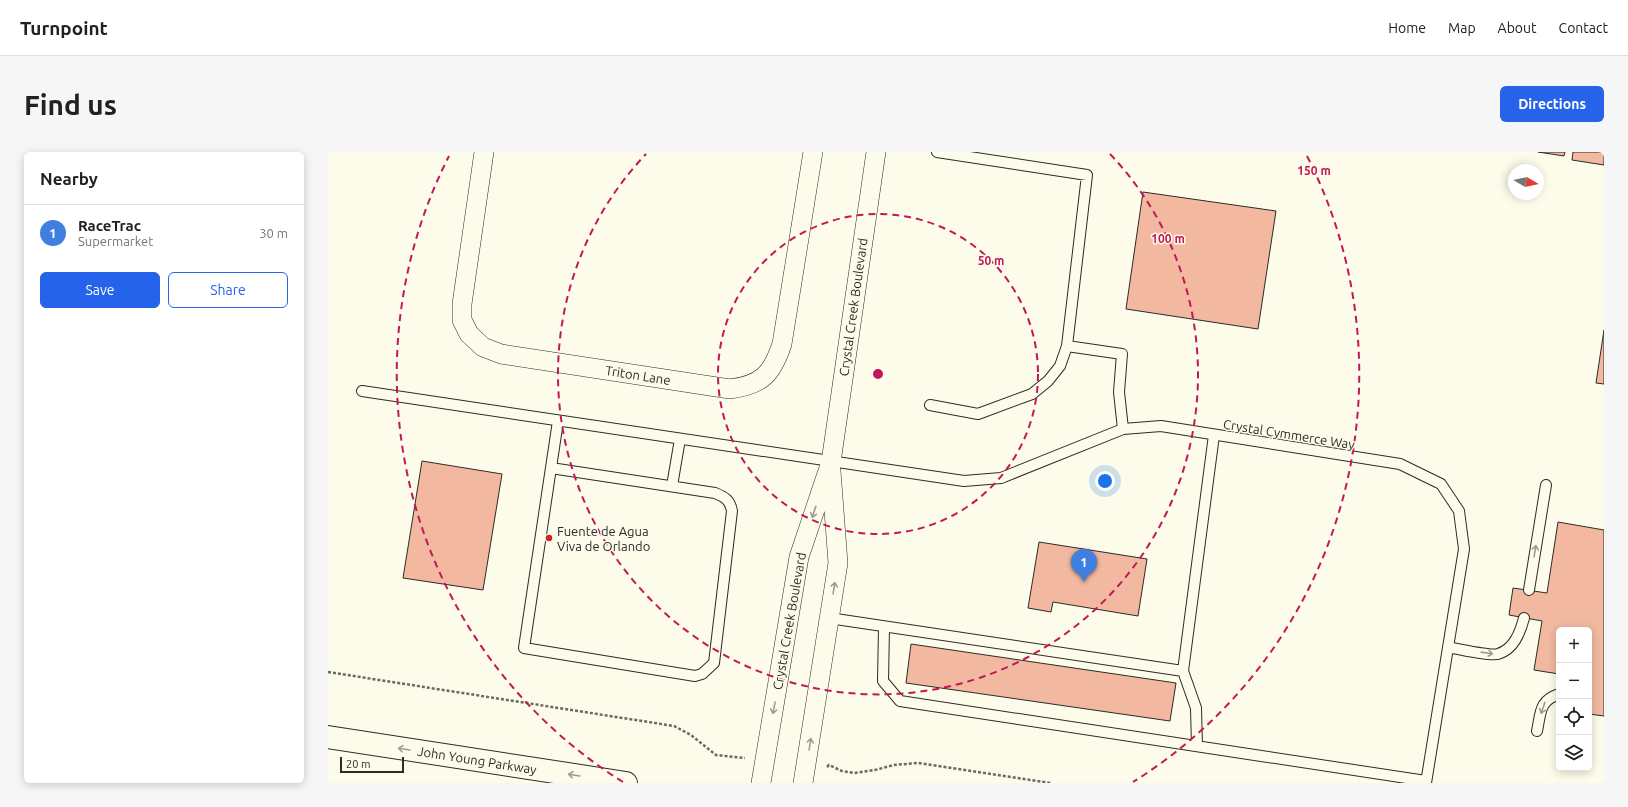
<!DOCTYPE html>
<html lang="en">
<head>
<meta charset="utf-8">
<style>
	:root { --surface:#fff; --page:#f6f6f6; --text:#202124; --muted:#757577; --line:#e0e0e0; --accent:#2563eb }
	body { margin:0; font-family:Ubuntu,sans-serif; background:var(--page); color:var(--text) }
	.controls { position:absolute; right:12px; bottom:12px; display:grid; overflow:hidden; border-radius:6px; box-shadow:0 2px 10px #0003 }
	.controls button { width:36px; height:36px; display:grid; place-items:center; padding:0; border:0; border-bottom:1px solid var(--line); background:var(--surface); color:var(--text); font:20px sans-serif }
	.compass { position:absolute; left:1180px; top:12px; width:36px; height:36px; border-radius:50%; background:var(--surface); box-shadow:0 2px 10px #0003; rotate:99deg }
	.scale { position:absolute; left:12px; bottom:10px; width:64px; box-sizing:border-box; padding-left:4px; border:2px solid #2b2b2b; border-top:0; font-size:11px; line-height:14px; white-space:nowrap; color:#2b2b2b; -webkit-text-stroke:3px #fdfbea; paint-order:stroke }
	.you { position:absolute; left:777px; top:329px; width:14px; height:14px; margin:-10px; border:3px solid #fff; border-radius:50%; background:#1a73e8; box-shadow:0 0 0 6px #1a73e833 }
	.badge { display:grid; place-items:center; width:26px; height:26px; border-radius:50%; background:var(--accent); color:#fff; font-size:13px; font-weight:700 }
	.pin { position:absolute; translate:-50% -33px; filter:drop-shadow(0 1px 2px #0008) }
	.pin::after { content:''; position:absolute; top:21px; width:14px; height:12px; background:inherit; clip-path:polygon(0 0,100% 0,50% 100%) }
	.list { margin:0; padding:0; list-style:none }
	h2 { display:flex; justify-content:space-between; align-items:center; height:52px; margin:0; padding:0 16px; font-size:17px }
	h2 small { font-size:13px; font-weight:400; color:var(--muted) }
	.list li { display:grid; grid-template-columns:26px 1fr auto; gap:12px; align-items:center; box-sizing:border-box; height:56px; padding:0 16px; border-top:1px solid var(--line) }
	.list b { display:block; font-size:15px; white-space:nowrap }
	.list p { margin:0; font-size:13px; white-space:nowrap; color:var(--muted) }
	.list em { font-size:13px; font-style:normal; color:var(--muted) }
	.actions { display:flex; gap:8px; padding:12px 16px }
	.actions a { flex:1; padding:9px 0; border:1px solid var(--accent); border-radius:6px; text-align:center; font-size:14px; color:var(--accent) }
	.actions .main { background:var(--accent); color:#fff }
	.icon { flex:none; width:22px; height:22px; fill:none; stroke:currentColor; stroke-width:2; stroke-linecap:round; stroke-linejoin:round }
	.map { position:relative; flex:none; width:1276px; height:631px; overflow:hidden; border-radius:6px }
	header { display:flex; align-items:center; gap:24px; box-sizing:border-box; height:56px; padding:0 20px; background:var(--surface); border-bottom:1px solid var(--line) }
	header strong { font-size:19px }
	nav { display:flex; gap:22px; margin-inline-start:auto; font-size:14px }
	.intro { display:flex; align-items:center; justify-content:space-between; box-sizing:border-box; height:96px; padding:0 24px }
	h1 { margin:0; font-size:28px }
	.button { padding:10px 18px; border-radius:6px; background:var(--accent); color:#fff; font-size:14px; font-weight:700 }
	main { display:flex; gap:24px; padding:0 24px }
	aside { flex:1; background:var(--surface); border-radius:6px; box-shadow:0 2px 10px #0003 }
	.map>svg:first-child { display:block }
</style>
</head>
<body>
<header>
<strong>Turnpoint</strong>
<nav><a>Home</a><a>Map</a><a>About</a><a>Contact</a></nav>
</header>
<div class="intro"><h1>Find us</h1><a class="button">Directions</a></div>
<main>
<aside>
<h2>Nearby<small></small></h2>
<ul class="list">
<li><span class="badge" style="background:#3f7fe0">1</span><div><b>RaceTrac</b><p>Supermarket</p></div><em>30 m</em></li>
</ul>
<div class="actions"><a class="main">Save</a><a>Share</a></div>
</aside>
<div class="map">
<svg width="1276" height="631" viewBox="0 0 1276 631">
	<rect width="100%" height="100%" fill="#fdfbea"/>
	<!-- building -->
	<path fill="#f2b8a0" stroke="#2b2b2b" d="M1210,0h27l-1,4z
		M1245,0h31v13l-32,-5z
		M815,40l133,19 -18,118 -132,-20z
		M1276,178v54l-8,-1z
		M94,309l80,13 -19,116 -80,-12z
		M1230,370l46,8v186l-15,-2v-84h-30v44l-25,-4 8,-49 -33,-6 4,-27 34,5z
		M711,390l108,17 -9,57 -85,-14 -2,10 -23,-4z
		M583,492l265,39 -6,38 -264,-38z"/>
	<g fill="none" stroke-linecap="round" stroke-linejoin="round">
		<!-- service casing -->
		<g stroke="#2b2b2b" stroke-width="12">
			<path id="service" d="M739,194l55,8 -3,38 4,37
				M34,239l602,90 37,-3 122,-49 38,-3 239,38 41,20 18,27 5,38 -38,234
				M602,253l48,9 54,-20 16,-13 12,-15 7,-20 20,-171 -150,-23
				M223,316l164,25c10,4 15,7 17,18l-18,152 -12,11 -7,2 -171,-28 34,-227
				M344,334l8,-47
				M1201,438l17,-105
				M501,466l354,53
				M556,475l-1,54 17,20 526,80
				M1120,495c10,2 42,9 50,7 16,-5 22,-21 26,-36
				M1209,579c4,-19 2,-30 22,-37
				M869,594l-1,-38 -13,-37 31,-236"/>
		</g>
		<!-- minor casing -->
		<g stroke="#2b2b2b" stroke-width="20">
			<path id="minor" d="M156,0l-22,152v16l7,14 14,13 18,7 229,35c32,-4 42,-15 52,-45l31,-192
				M433,631l38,-226 32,-95 45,-310
				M475,631l35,-220 -7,-92"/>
		</g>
		<!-- trunk casing -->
		<g stroke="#2b2b2b" stroke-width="24">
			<path id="trunk" d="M0,585l298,46"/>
		</g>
		<!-- path -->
		<path stroke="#6a6964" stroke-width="2.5" stroke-dasharray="3 2" stroke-linecap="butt" d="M0,520l346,54 17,9 25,20 29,3
			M499,615l2,-2 13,6 12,2 21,-3 19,-5 24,-2 133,20"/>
		<!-- service -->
		<use href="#service" stroke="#fdfbea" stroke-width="10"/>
		<!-- minor -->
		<use href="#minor" stroke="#fdfbea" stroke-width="19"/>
		<!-- trunk -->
		<use href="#trunk" stroke="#fdfbea" stroke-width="22"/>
	</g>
	<!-- one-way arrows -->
	<defs><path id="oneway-shaft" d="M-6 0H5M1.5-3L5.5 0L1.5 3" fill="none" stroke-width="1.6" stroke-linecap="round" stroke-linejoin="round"/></defs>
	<g stroke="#9e9d94">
		<use href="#oneway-shaft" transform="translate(486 360) rotate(108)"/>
		<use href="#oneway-shaft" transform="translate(1207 399) rotate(-81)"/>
		<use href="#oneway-shaft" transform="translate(506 436) rotate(-81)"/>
		<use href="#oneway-shaft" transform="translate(1159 501) rotate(8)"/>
		<use href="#oneway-shaft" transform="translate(446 556) rotate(100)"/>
		<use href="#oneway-shaft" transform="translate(1215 556) rotate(109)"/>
		<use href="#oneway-shaft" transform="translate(482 592) rotate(-81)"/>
		<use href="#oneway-shaft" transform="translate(76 597) rotate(-171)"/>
		<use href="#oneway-shaft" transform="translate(246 623) rotate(-171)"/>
	</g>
	<!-- distance rings -->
	<g fill="none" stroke="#c2185b" stroke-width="2" stroke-dasharray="7 5">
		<circle cx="550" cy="222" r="160"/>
		<path d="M782 2A320 320 0 1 1 318 2"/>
		<path d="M295 630A481 481 0 0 1 121 4M979 4A481 481 0 0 1 805 630"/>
	</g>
	<!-- markers -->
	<circle fill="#c62828" stroke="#fdfbea" stroke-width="1.5" cx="221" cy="386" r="4"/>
	<g text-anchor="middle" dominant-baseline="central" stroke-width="3" stroke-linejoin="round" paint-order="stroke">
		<!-- street labels -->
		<g font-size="13" fill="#2b2b2b" stroke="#fdfbea">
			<text transform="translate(525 155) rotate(-82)">Crystal Creek Boulevard</text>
			<text transform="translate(310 223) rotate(9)">Triton Lane</text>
			<text transform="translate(961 282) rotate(9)">Crystal Cymmerce Way</text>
			<text transform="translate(461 469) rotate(-80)">Crystal Creek Boulevard</text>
			<text transform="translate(149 608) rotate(9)">John Young Parkway</text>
		</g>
		<!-- poi labels -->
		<g font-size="13" fill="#2b2b2b" stroke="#fdfbea" text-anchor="start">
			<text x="229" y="379">Fuente de Agua<tspan x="229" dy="15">Viva de Orlando</tspan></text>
		</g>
	</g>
	<circle cx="550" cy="222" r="6" fill="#c2185b" stroke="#fdfbea" stroke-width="2"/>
	<g font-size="12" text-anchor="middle" font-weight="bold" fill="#c2185b" stroke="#fdfbea" stroke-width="3" stroke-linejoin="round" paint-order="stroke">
		<text x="986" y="23">150 m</text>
		<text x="840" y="91">100 m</text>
		<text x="663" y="113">50 m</text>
	</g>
</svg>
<div class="controls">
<button>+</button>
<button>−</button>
<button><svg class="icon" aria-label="locate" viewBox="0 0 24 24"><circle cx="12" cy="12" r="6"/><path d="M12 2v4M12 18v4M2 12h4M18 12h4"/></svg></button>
<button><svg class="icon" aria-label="layers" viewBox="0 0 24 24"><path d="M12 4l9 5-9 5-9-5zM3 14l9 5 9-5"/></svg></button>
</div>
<svg class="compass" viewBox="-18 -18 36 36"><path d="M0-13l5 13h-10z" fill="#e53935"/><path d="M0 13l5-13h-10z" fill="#757577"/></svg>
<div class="scale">20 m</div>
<div class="you"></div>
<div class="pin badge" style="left:756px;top:430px;background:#3f7fe0">1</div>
</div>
</main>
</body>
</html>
